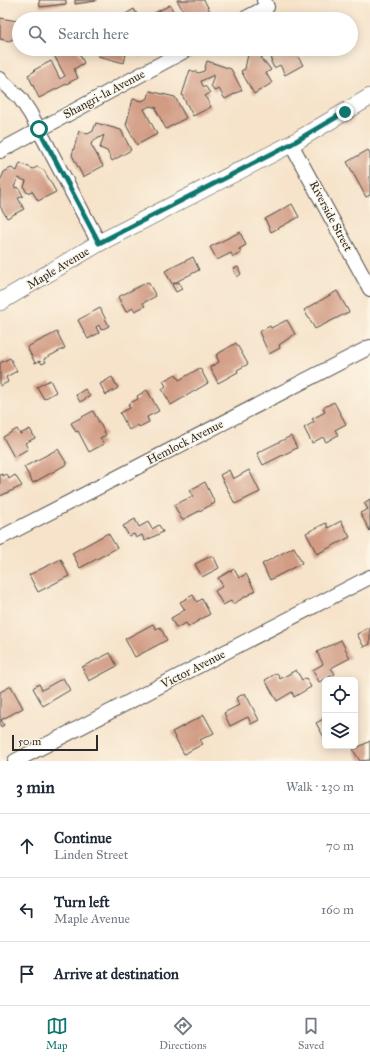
<!DOCTYPE html>
<html lang="en">
<head>
<meta charset="utf-8">
<style>
	:root { --surface:#fff; --page:#f2f2f3; --text:#1f2937; --muted:#747a83; --line:#e0e1e3; --accent:#0f766e }
	body { margin:0; font-family:"IM FELL Great Primer",serif; background:var(--page); color:var(--text) }
	.controls { position:absolute; right:12px; bottom:12px; display:grid; overflow:hidden; border-radius:6px; box-shadow:0 2px 10px #0003 }
	.controls button { width:36px; height:36px; display:grid; place-items:center; padding:0; border:0; border-bottom:1px solid var(--line); background:var(--surface); color:var(--text); font:20px sans-serif }
	.scale { position:absolute; left:12px; bottom:10px; width:86px; box-sizing:border-box; padding-left:4px; border:2px solid #2b2b2b; border-top:0; font-size:11px; line-height:14px; white-space:nowrap; color:#2b2b2b; -webkit-text-stroke:3px #fcf5e5; paint-order:stroke }
	.stop { position:absolute; width:12px; height:12px; margin:-9px; border:3px solid #0f766e; border-radius:50%; background:#fff }
	.stop.end { background:#0f766e; border-color:#fff; box-shadow:0 1px 4px #0008 }
	.list { margin:0; padding:0; list-style:none }
	h2 { display:flex; justify-content:space-between; align-items:center; height:52px; margin:0; padding:0 16px; font-size:17px }
	h2 small { font-size:13px; font-weight:400; color:var(--muted) }
	.list li { display:grid; grid-template-columns:26px 1fr auto; gap:12px; align-items:center; box-sizing:border-box; height:64px; padding:0 16px; border-top:1px solid var(--line) }
	.list b { display:block; font-size:15px; white-space:nowrap }
	.list p { margin:0; font-size:13px; white-space:nowrap; color:var(--muted) }
	.list em { font-size:13px; font-style:normal; color:var(--muted) }
	.icon { flex:none; width:22px; height:22px; fill:none; stroke:currentColor; stroke-width:2; stroke-linecap:round; stroke-linejoin:round }
	.map { position:relative; flex:none; width:370px; height:761px; overflow:hidden }
	.search { position:absolute; background:var(--surface); box-shadow:0 2px 10px #0003; left:12px; right:12px; top:12px; height:44px; display:flex; align-items:center; gap:10px; box-sizing:border-box; padding:0 14px; border-radius:22px; color:var(--muted); font-size:15px }
	.sheet { height:244px; background:var(--surface) }
	nav { display:flex; justify-content:space-around; align-items:center; box-sizing:border-box; height:56px; border-top:1px solid var(--line); background:var(--surface); font-size:11px; color:var(--muted) }
	nav a { display:grid; justify-items:center; gap:2px }
	nav .on { color:var(--accent) }
	.map>svg:first-child { display:block }
</style>
</head>
<body>
<div class="map">
<svg width="370" height="761" viewBox="0 0 370 761">
	<rect width="100%" height="100%" fill="#fcf5e5"/>
	<filter id="ink" filterUnits="userSpaceOnUse"><feTurbulence type="fractalNoise" baseFrequency=".025" numOctaves="2"/><feDisplacementMap in="SourceGraphic" scale="8" xChannelSelector="R" yChannelSelector="G"/><feConvolveMatrix kernelMatrix="1 2 1 2 8 2 1 2 1" color-interpolation-filters="sRGB"/></filter>
	<filter id="wash" filterUnits="userSpaceOnUse"><feTurbulence type="fractalNoise" baseFrequency=".012" numOctaves="4" result="noise"/><feDisplacementMap in="SourceGraphic" scale="16" xChannelSelector="R" yChannelSelector="G"/><feGaussianBlur stdDeviation="0.9" result="paint"/><feColorMatrix in="noise" values="0 0 0 0 0 0 0 0 0 0 0 0 0 0 0 0 0 1.4 0 .05"/><feComposite in="paint" operator="in"/></filter>
	<g filter="url(#wash)">
		<rect width="100%" height="100%" fill="#f6e3ca"/>
		<g id="blocks">
			<!-- building -->
			<path fill="#d19b84" d="M39,0h27v4l-26,3z
				M75,0h21v1l-21,3z
				M177,0h27l7,13 -11,6h-49l-2,-3 21,-11 6,11 8,-4z
				M134,9l6,10h-23z
				M0,18l17,3 -2,17 -6,3 -9,-2z
				M66,49h11l7,14 -10,6 4,9 -39,20 -11,-23 7,-4 -1,-1 17,-9 9,18 5,-3 -11,-21z
				M94,49h47l-2,5 -9,-2 -4,2 -2,9 -26,-7z
				M249,49h44l10,16 -18,10 -5,-10 -6,3 -3,-6 1,-5 -3,-4 -8,5 3,5h2l5,7 -5,3 6,10 -18,11 -13,-23 4,-2z
				M207,61l24,8 11,21 -17,9 -6,-10 -5,2 -3,-6 3,-10 -13,6 2,5 3,1 4,6 -5,3 6,11 -18,9 -11,-21 8,-25 9,3 5,-2z
				M150,91l25,6 11,21 -20,11 -10,-19 1,-2 -7,-2 -6,3 13,25 -20,11 -11,-20 7,-26 9,2 6,-3z
				M96,123l25,7 10,20 -19,11 -5,-10 -7,-3 4,-13 -12,7 -1,3 1,1 11,20 -20,11 -11,-22 7,-24 9,3 5,-3z
				M368,150l2,3v42l-4,2 -19,-35z
				M20,163l13,6 4,-2 7,3 12,22 -18,9 -6,-10 -5,2 -3,-6 2,-6 -8,-3 -4,9 5,1 4,8 -5,2 6,11 -17,9 -7,-12v-25l4,-9 7,-4 6,3z
				M292,204l7,13 -28,15 -6,-13z
				M240,232l6,13 -7,4 2,4 -8,4 -2,-4 -14,7 -7,-13z
				M193,257l6,13 -27,14 -7,-13z
				M238,267l3,7 -4,3 -4,-8z
				M148,282l8,14 -13,7 2,3 -10,5 -2,-3 -7,4 -8,-15z
				M179,282l3,7 -6,3 -4,-7z
				M337,291l12,21 -34,17 -11,-19z
				M100,308l9,18 -8,4 -2,-5 -3,2 3,6 -11,6 -10,-19z
				M287,320l8,14 -16,11 1,3 -11,6 -10,-22 11,-6 1,2z
				M57,332l8,16 -21,11 2,3 -4,2 -2,-3 -5,2 -8,-16z
				M236,343l12,21 -11,6 1,2 -20,11 -8,-16 9,-5 -3,-7z
				M10,358l7,13 -11,6 2,5 -8,4v-23z
				M200,368l8,15 -37,22 -9,-16 4,-3 -3,-5 13,-7 3,6z
				M112,377l6,11 -12,7 -6,-11z
				M50,380l6,12 -12,7 -7,-12z
				M85,389l5,7 -10,6 -4,-7z
				M147,390l12,21 -12,6 2,5 -10,5 -1,-2 -9,5 -9,-17 10,-5 -2,-4 10,-5 -1,-3z
				M334,402l12,22 -11,6 3,5 -12,7 -3,-5 -11,6 -8,-15 10,-6 -2,-3 13,-7 -2,-4z
				M93,411l13,24 -6,3 4,6 -15,8 -11,-21 -2,1 -5,-9z
				M17,429l3,5 10,-5 5,9 -10,5 3,6 -14,8 -11,-20z
				M291,436l6,12 -34,17 -6,-12z
				M58,449l9,15 -34,19 -9,-16z
				M229,470l4,9 16,-9 11,22 -25,12 -15,-29z
				M2,474l1,2 4,-2 2,5 6,-4 7,11 -22,10v-21z
				M205,482l10,21 -33,17 -8,-15 19,-9 -3,-6z
				M370,499v32l-10,-18 8,-4 -4,-6z
				M135,519l4,8 9,-5 4,7 7,-4 4,7 -18,9 -3,-6 -6,3 -2,-4 -5,2 -6,-10z
				M341,521l9,16 -33,17 -11,-21 20,-10 2,5z
				M108,533l9,15 -37,20 -8,-15z
				M294,547l8,16 -32,17 -8,-16z
				M213,555l6,13 -17,9 -7,-13z
				M61,559l8,17 -31,16 -9,-17z
				M234,569l5,9 7,-4 9,17 -22,13 -2,-3 -8,4 -8,-14 8,-5 -5,-8z
				M193,595l4,7 5,-3 8,15 -22,13 -2,-4 -10,5 -5,-10 14,-8 -5,-8z
				M153,624l3,5 4,-2 7,13 -32,17 -10,-18z
				M370,627v17l-6,3 -7,-13z
				M341,640l9,18 -19,10 4,6 -16,8 -6,-12 10,-6 -6,-12z
				M110,653l7,13 -28,15 -7,-14z
				M296,670l6,10 4,-2 5,9 -17,10 -2,-5 -15,9 -12,-21 12,-7 3,6z
				M63,678l7,12 -27,16 -10,-18 6,-4 3,6z
				M11,686l12,22 -22,12 3,5 -4,2v-35z
				M245,693l14,27 -8,4 -3,-7 -18,9 -6,-13 15,-8 -3,-7z
				M204,715l10,18 -14,7 3,4 -19,10 -12,-22z
				M325,718v21l-9,-16z
				M370,741v19l-10,1 -7,-11z"/>
		</g>
	</g>
	<g filter="url(#ink)">
		<use href="#blocks" fill-opacity="0" stroke="#494743" stroke-width="1"/>
		<g fill="none" stroke-linecap="round" stroke-linejoin="round">
			<!-- minor casing -->
			<g stroke="#494743" stroke-width="16">
				<path id="minor" d="M244,19l23,-12 -3,-7
					M0,79l20,19 10,15 69,130
					M291,144l79,145
					M0,151l188,-102
					M0,538l370,-191
					M15,761l355,-184"/>
			</g>
			<!-- tertiary casing -->
			<g stroke="#494743" stroke-width="18">
				<path id="tertiary" d="M0,302l99,-59 192,-99 79,-47"/>
			</g>
			<!-- minor -->
			<use href="#minor" stroke="#fff" stroke-width="14"/>
			<!-- tertiary -->
			<use href="#tertiary" stroke="#fff" stroke-width="17"/>
		</g>
	</g>
	<g fill="none" stroke-linecap="round" stroke-linejoin="round" filter="url(#ink)">
		<!-- route -->
		<path stroke="#0f766e" stroke-width="5" d="M39,129l60,114 192,-99 54,-32"/>
	</g>
	<g text-anchor="middle" dominant-baseline="central" stroke-width="3" stroke-linejoin="round" paint-order="stroke">
		<!-- street labels -->
		<g font-size="12" fill="#2b2b2b" stroke="#fcf5e5">
			<text transform="translate(104 94) rotate(-28)">Shangri-la Avenue</text>
			<text transform="translate(331 216) rotate(62)">Riverside Street</text>
			<text transform="translate(58 268) rotate(-31)">Maple Avenue</text>
			<text transform="translate(185 442) rotate(-27)">Hemlock Avenue</text>
			<text transform="translate(193 669) rotate(-27)">Victor Avenue</text>
		</g>
	</g>
</svg>
<div class="controls">
<button><svg class="icon" aria-label="locate" viewBox="0 0 24 24"><circle cx="12" cy="12" r="6"/><path d="M12 2v4M12 18v4M2 12h4M18 12h4"/></svg></button>
<button><svg class="icon" aria-label="layers" viewBox="0 0 24 24"><path d="M12 4l9 5-9 5-9-5zM3 14l9 5 9-5"/></svg></button>
</div>
<div class="scale">50 m</div>
<div class="stop" style="left:39px;top:129px"></div>
<div class="stop end" style="left:345px;top:112px"></div>
<div class="search"><svg class="icon" aria-label="search" viewBox="0 0 24 24"><circle cx="10" cy="10" r="6"/><path d="M15 15l6 6"/></svg>Search here</div>
</div>
<section class="sheet">
<h2>3 min<small>Walk · 230 m</small></h2>
<ul class="list">
<li><svg class="icon" aria-label="ahead" viewBox="0 0 24 24"><path d="M12 20V5M6 11l6-6 6 6"/></svg><div><b>Continue</b><p>Linden Street</p></div><em>70 m</em></li>
<li><svg class="icon" aria-label="left" viewBox="0 0 24 24"><path d="M17 20v-9H6M10 6l-5 5 5 5"/></svg><div><b>Turn left</b><p>Maple Avenue</p></div><em>160 m</em></li>
<li><svg class="icon" aria-label="arrive" viewBox="0 0 24 24"><path d="M6 21V4h12l-3 4 3 4H6"/></svg><div><b>Arrive at destination</b></div></li>
</ul>
</section>
<nav>
<a class="on"><svg class="icon" aria-label="map" viewBox="0 0 24 24"><path d="M3 6l6-2 6 2 6-2v14l-6 2-6-2-6 2zM9 4v14M15 6v14"/></svg>Map</a>
<a><svg class="icon" aria-label="directions" viewBox="0 0 24 24"><path d="M12 3l9 9-9 9-9-9zM9 14v-3h6M13 9l2 2-2 2"/></svg>Directions</a>
<a><svg class="icon" aria-label="saved" viewBox="0 0 24 24"><path d="M7 4h10v16l-5-4-5 4z"/></svg>Saved</a>
</nav>
</body>
</html>
